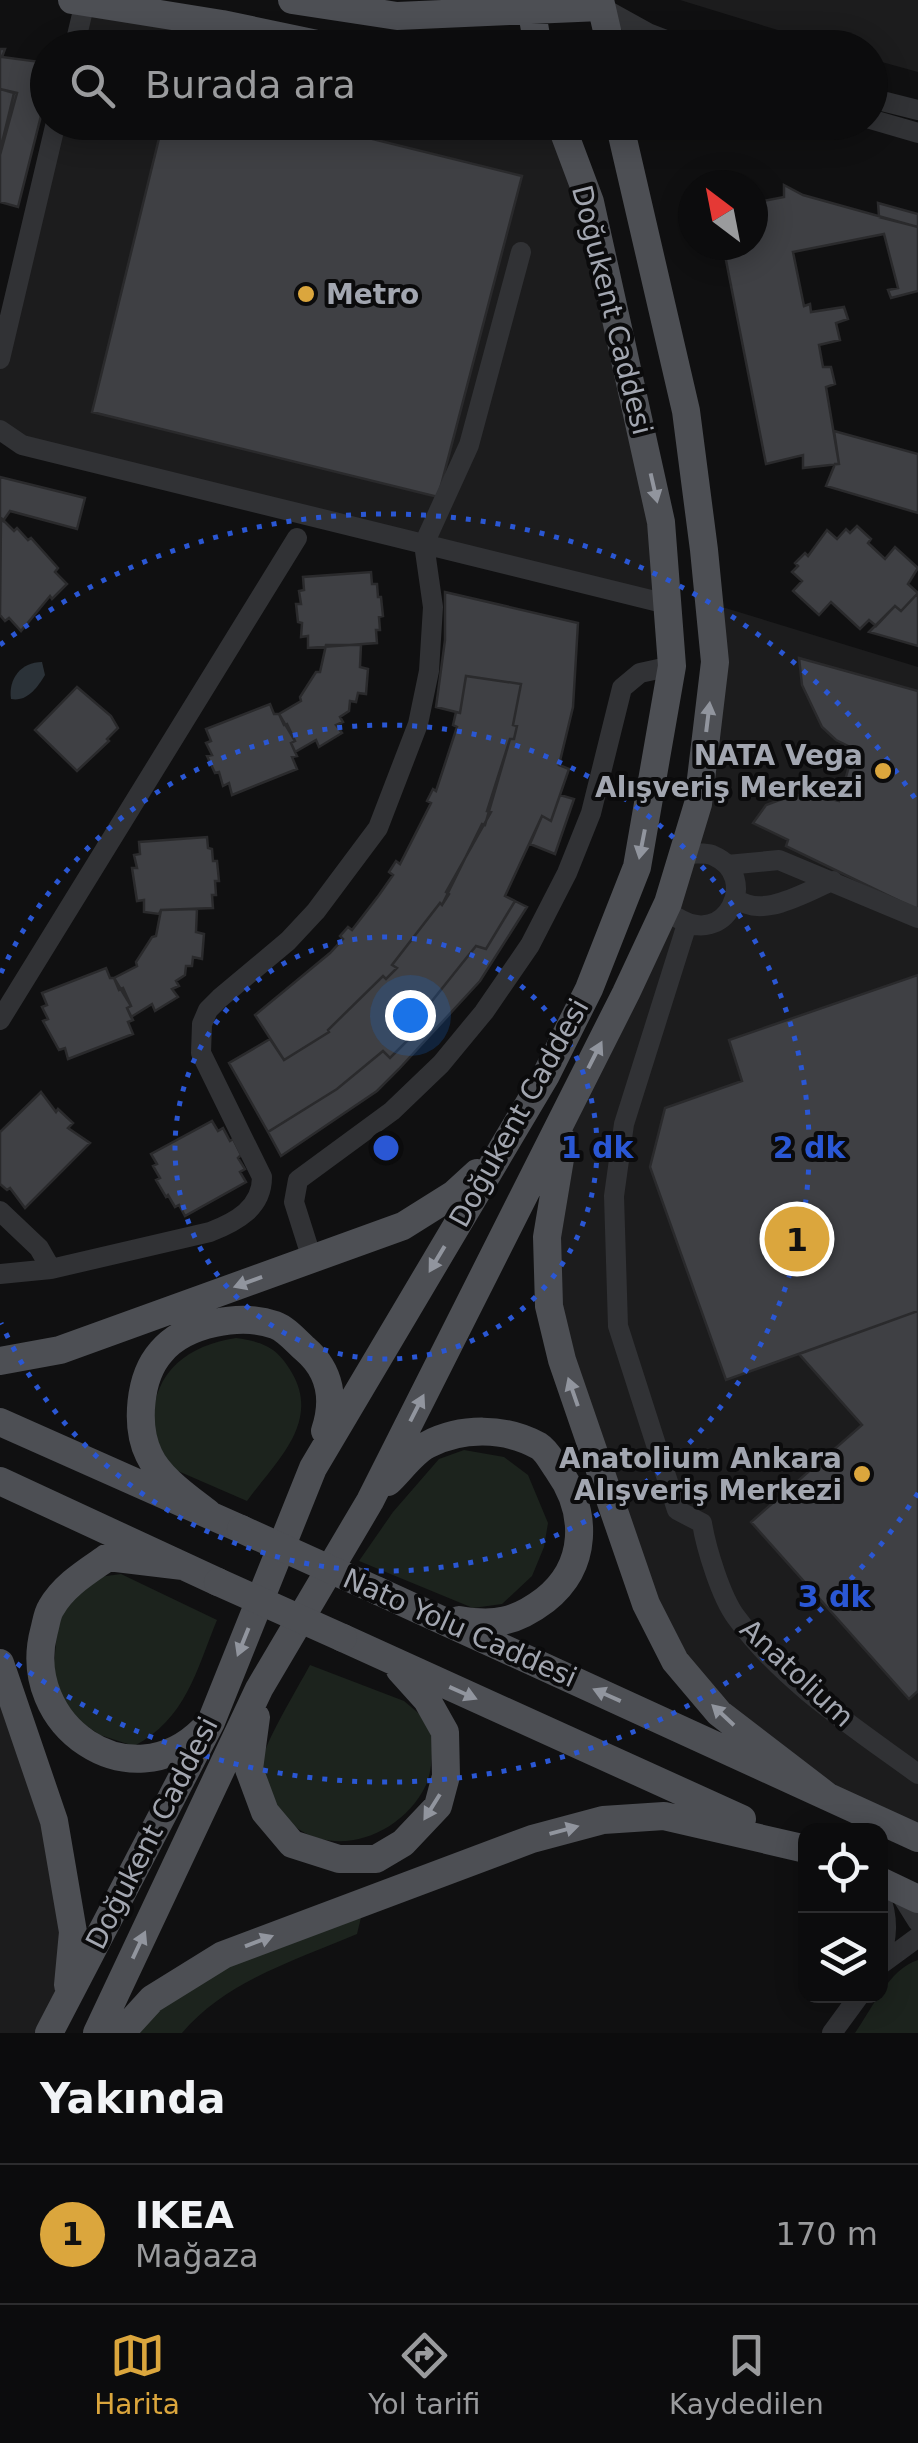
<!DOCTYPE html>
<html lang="tr">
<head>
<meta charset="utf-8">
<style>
	:root { --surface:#0c0c0d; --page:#151516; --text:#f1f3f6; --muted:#9a9b9d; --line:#2c2c2e; --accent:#dba63d }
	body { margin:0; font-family:"DejaVu Sans",sans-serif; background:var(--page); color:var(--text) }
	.controls { position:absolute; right:30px; bottom:30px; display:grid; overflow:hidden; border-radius:20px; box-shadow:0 5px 25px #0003 }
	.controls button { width:90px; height:90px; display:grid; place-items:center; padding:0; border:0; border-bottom:2px solid var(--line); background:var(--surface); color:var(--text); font:50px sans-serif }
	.compass { position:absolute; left:678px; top:170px; width:90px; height:90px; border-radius:50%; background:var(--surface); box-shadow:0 5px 25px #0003; rotate:328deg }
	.you { position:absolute; left:410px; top:1015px; width:35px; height:35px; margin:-25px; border:8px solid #fff; border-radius:50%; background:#1a73e8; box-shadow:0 0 0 15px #1a73e833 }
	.badge { display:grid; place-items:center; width:65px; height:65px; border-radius:50%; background:var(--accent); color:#111; font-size:32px; font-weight:700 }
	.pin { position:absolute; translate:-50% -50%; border:5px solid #fff; box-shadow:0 2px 10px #0006 }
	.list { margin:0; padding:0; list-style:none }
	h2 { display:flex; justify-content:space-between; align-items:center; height:130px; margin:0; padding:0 40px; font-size:42px }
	h2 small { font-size:32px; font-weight:400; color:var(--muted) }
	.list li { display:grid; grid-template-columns:65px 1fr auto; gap:30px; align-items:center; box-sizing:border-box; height:140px; padding:0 40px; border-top:2px solid var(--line) }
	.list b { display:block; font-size:38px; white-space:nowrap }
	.list p { margin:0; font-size:32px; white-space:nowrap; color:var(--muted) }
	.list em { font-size:32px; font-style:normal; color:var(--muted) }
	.icon { flex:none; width:55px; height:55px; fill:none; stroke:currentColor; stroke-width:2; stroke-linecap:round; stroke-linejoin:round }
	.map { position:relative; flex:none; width:918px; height:2033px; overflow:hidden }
	.search { position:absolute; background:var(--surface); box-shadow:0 5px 25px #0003; left:30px; right:30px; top:30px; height:110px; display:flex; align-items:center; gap:25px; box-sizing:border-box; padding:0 35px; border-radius:55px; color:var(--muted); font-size:38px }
	.sheet { height:270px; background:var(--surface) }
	nav { display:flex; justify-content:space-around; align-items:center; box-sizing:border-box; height:140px; border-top:2px solid var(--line); background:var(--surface); font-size:28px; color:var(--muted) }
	nav a { display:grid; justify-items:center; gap:5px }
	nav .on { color:var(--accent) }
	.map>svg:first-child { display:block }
</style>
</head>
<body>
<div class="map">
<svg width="918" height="2033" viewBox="0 0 918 2033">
	<rect width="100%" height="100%" fill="#101011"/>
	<!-- built -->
	<path fill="#1c1c1d" d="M680,0h238v72l-47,-13 -1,-11 -37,-1z
		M85,2l251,46h-262z
		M56,123h504l107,481 -667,-174v-71z
		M709,603l209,64v1171l-91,-42 -152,-135 -126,-355 23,-206 126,-296z
		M0,1663l73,269 -27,101h-46z"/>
	<!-- green -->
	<path fill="#1c231d" d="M236,1338c28,4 42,10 56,35 29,50 -17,89 -45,128l-76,-33c-6,-13 -17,-30 -18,-43 -1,-54 36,-80 83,-87z
		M464,1450l40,7 24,18 20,48 -4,24 -12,29 -30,28 -29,4 -114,-47 34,-49 46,-53z
		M121,1574l96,46c-21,51 -31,99 -83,126l-34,-11 -35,-24 -13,-25 7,-75 33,-33z
		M310,1665l94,36 26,22c2,20 4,44 -4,62 -30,62 -119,81 -154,14 -6,-12 -11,-23 -10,-37 2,-19 37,-76 48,-97z
		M365,1901l-8,33c-61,26 -131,47 -175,99h-61l31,-34z
		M918,1960v73h-63c17,-24 34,-64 63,-73z"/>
	<!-- water -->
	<path fill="#2b3238" d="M42,662l3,13c-8,13 -18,27 -34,24 -3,-20 10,-37 31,-37z"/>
	<!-- building -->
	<path fill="#3f4044" stroke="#2a2a2c" stroke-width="2.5" d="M0,49h5l-3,8 46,6v25l-30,119 -18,-5v-51l14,-58 -14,-4z
		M0,89l17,4 -17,62z
		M163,122h141l218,54 -84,321 -346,-85z
		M784,185l19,10 115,32v64l-27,7 -3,-8 10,-2 -14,-54 -91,18 11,54 6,-2 1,8 33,-5 4,12 -12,4 4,17 -21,5 4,22h8l4,17 -9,3 13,77 -36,4v-13l-37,9 -43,-219h30v-42l31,-6z
		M878,203l40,11v13l-39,-10z
		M834,431l84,23v59l-92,-27 9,-22h4z
		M0,477l85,21 -8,31 -67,-18 -7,10 -3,-2z
		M1,518l13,13 3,-3 11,12 3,-2 27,30 -3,4 12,12 -15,15 -2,-3 -29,35 -12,-13 -4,3 -5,-6z
		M857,526l14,13 -3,4 17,16 10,-12 23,21 -10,16 10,9 -17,18 -6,-5 -19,20 -7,-6 -9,9 -29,-27 -12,13 -26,-24 9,-10 -10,-9 6,-6 -3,-3 10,-10 3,3 19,-26 10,9 9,-10 4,4z
		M371,572l1,12h5l1,13h3l2,19 -4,1 1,13h-4l1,13 -69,5v-12l-7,1 1,-14 -4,-1 -2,-18h5l-2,-13 5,-1 -1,-13z
		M445,592l133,31 -5,84 -14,58 10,4 -18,52 -9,-5 -37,80 10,5 -29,48 -10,-3 -52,65 7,6 -41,41 -7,-7 -46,38 -69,43 -39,-69 41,-24 14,21 45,-28 -1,-2 55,-54 3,3 11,-11 -5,-3 48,-62 2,2 7,-11 -3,-2 45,-80 -4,-1 23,-72h4l3,-13 -4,-1 8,-41 -55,-8 -6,37 -24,-6 9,-67z
		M918,593v53l-49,-14 26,-26 6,5z
		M326,645h35l-1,22 8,2 -2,25 -8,-1 -2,9 -6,-1 -1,10 -9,6 3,5 -7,3 6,8 -23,14 -3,-7 -21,12 -4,-9 4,-2 -16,-27 22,-13 -1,-4 16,-25h4z
		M799,658l119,33v219l-132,-64 2,-6 -35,-17 13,-18 16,-6 26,-6 31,8 15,-52 -18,-9 -14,-13 -20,-42z
		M799,658l119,33v219l-132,-64 2,-6 -35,-17 13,-18 16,-6 26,-6 31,8 15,-52 -18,-9 -14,-13 -20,-42z
		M466,676l55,8 -8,41 4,1 -3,13h-4l-25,86 -3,-1 -40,81 -2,-2 -48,62 5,3 -11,11 -3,-3 -55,54 1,2 -45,28 -29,-45 75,-62 13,-14 -3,-3 8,-9 4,3 27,-35 14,-20 -4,-3 7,-11 4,3 31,-61 -4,-2 6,-12 3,2 21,-64 -4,-2 3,-13 4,1z
		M77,687l34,29 7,12 -11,11 2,2 -32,30 -42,-41z
		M270,704l4,10h5l5,11 3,-1 8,17 -4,2 6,13 -5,1 5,12 -65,26 -3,-12 -6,3 -4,-14 -4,1 -8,-17 5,-1 -6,-12 5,-2 -5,-12z
		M560,795l14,4 -19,55 -25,-10 12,-28 9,5z
		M207,837l1,11 4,1 1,12h4l2,20h-4l1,14h-4l1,13 -52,2 -2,4 -15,-2v-12l-7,1 -5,-33h5l-3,-13 6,-1 -1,-12z
		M515,901l12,6 -47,74 -81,88 -22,22 -96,65 -13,-24 69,-43 46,-38 7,7 41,-41 -7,-6 52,-65 10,3z
		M197,909l-1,23 8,2 -2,25 -9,-2 -1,9h-6l-1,9 -9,6 3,5 -7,3 6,8 -23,14 -3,-7 -21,13 -4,-9 4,-2 -17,-28 23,-12 -1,-4 16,-25 4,-1 5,-26z
		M106,968l4,10h4l5,12 4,-2 8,18 -4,2 6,12 -5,2 5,12 -65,25 -3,-11 -6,2 -16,-29 5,-2 -6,-12 5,-2 -5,-12z
		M918,975v336l-192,69 -76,-213 15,-59 77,-27 -13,-41z
		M41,1092l15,20 2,-3 15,14 -5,5 22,15 -65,65 -15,-20 -3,2 -7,-6v-52z
		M212,1121l6,10 5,-3 7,13 3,-2 8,16 -3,3 7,11 -5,3 6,10 -61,34 -6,-11 -4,2 -7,-12 -2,2 -10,-17 4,-2 -7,-12 4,-2 -6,-10z
		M918,1311v380l-9,8 -158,-177 111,-97 -63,-71z"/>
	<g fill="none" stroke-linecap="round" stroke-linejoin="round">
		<!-- minor -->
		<path stroke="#313235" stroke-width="20" d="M601,7l47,26 39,15
			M74,48l11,-46
			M870,98l48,12
			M870,119l48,14
			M0,359l56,-237
			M0,430l22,15 645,159
			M727,865l52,-5 139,58
			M735,898c28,22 69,-6 98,-17
			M676,917c51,33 84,-41 38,-61 -8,-4 -21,-2 -31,-2
			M687,924l-63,200 -10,72 4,130 59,184 25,13c4,25 19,74 34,94 46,64 119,111 182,157
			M0,1020l297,-482
			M0,1211l39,37 12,21
			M312,1259l-18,-57 4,-22 94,-69 49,-47 43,-52 46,-67 37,-72 24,-60 31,-125 18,-15 32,-7
			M0,1274l51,-5 159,-37c26,-10 52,-24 52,-55l-61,-124 1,-29 6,-14 12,-12 68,-57 28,-30 62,-83 40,-104 11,-53 4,-64 -9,-63 45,-99 52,-193
			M898,1890l20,32
			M880,1896c9,23 7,42 0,65
			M880,1965l38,-28
			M832,2033l27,-37"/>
		<!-- major -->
		<path stroke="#4d4f54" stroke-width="28" d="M72,0l150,24 114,24
			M292,0l105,16 204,-9
			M530,0l8,48
			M600,0l11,48
			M563,1141l-16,96 2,69 13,54 84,244 29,57 44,52 108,83
			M0,1361l60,-11 343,-124 51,-32 23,-21
			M0,1422l241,107
			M0,1481l218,101
			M388,1482c12,-11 25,-30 39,-37 34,-18 78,-18 112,1 8,5 13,16 19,24 30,42 30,96 -13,130 -29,22 -50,26 -86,20
			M209,1514c-20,-16 -49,-35 -60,-59 -14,-29 -10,-78 12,-103 24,-29 80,-39 114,-27 11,4 21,16 30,24 26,22 30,52 20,82
			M183,1566l-75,-9c-20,14 -44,28 -57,51 -4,6 -5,16 -7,23 -25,94 86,172 159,99
			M378,1591l540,247
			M343,1638l399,181
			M0,1663l54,158 19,111 -5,53
			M256,1717l-7,52 16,43 27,32 47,15h37l27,-16 35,-37 8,-30 -1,-44 -18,-32 -27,-30
			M880,1881l38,18
			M49,2033l162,-311 102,-254 233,-393 43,-86 48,-122 35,-201 -11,-144 -71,-320 -30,-80
			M97,2033l162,-344 111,-188 256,-508 42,-90 30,-99 17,-142 -11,-112 -18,-139 -67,-289
			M121,2033l31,-34 71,-44 309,-116 71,-19 61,-4 142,33"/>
		<!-- major-bridge -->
		<path stroke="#4d4f54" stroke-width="28" d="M241,1529l137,62
			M218,1582l125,56"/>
	</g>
	<!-- one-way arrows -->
	<defs><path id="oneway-solid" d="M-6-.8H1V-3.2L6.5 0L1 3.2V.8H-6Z" transform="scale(2.5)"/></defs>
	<g fill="#91959e">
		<use href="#oneway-solid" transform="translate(654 488) rotate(77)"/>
		<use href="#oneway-solid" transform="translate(708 717) rotate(-83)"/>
		<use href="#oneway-solid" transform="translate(642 844) rotate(101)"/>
		<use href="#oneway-solid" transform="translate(595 1055) rotate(-63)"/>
		<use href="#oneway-solid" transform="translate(437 1259) rotate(121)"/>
		<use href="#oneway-solid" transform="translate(248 1282) rotate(160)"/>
		<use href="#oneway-solid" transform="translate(573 1392) rotate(-109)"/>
		<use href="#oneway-solid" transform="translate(417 1408) rotate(-63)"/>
		<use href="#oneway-solid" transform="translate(243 1642) rotate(112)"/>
		<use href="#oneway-solid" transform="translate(463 1693) rotate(24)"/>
		<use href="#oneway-solid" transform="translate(607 1695) rotate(-156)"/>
		<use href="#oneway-solid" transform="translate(723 1715) rotate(-137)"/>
		<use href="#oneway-solid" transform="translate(432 1807) rotate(122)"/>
		<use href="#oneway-solid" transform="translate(564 1830) rotate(-15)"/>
		<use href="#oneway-solid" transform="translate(259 1941) rotate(-21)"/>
		<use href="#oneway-solid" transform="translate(139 1945) rotate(-65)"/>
	</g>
	<!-- distance rings -->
	<g fill="none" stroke="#2a57d4" stroke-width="5" stroke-dasharray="5 10">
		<circle cx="386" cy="1148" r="211"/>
		<path d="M1 973A423 423 0 1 1 1 1323"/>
		<path d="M918 1493A634 634 0 0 1 0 1651M0 645A634 634 0 0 1 918 803"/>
	</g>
	<!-- markers -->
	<g fill="#dba63d" stroke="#0b0b0c" stroke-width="4">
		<circle cx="306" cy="294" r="10"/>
		<circle cx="883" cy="771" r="10"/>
		<circle cx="862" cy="1474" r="10"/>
	</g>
	<g text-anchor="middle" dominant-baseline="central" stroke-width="8" stroke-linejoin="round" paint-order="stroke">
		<!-- poi labels -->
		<g font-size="28" font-weight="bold" fill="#a2a6b0" stroke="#0b0b0c" text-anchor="end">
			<text x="326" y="294" text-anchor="start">Metro</text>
			<text x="863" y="755">NATA Vega<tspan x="863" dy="32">Alışveriş Merkezi</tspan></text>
			<text x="842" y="1458">Anatolium Ankara<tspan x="842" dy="32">Alışveriş Merkezi</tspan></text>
		</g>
		<!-- street labels -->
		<g font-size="28" fill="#a2a6b0" stroke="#0b0b0c">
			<text transform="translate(612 310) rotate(76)">Doğukent Caddesi</text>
			<text transform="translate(519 1113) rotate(-61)">Doğukent Caddesi</text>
			<text transform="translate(460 1628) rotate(24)">Nato Yolu Caddesi</text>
			<text transform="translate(797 1673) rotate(43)">Anatolium</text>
			<text transform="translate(152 1833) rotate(-63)">Doğukent Caddesi</text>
		</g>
	</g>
	<circle cx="386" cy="1148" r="15" fill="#2a57d4" stroke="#0b0b0c" stroke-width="5"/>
	<g font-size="30" text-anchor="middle" font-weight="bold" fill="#2a57d4" stroke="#0b0b0c" stroke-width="8" stroke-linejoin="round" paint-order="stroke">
		<text x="597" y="1158">1 dk</text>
		<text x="809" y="1158">2 dk</text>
		<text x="834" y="1607">3 dk</text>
	</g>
</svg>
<div class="controls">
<button><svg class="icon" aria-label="locate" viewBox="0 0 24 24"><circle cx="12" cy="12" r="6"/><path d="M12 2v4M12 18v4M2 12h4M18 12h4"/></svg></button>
<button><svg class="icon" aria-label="layers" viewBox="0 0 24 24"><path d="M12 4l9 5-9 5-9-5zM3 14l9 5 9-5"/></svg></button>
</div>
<svg class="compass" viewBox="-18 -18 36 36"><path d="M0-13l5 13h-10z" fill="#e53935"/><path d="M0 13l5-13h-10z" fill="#9a9b9d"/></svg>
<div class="you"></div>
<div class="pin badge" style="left:797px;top:1239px">1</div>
<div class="search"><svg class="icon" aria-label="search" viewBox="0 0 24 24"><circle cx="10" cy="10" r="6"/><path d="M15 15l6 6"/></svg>Burada ara</div>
</div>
<section class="sheet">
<h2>Yakında<small></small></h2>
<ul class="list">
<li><span class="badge">1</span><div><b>IKEA</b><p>Mağaza</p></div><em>170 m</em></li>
</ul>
</section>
<nav>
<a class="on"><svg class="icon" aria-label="map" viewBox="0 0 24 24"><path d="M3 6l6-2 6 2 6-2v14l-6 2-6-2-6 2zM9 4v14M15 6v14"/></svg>Harita</a>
<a><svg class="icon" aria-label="directions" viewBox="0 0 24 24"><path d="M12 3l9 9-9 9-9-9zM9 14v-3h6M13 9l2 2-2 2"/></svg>Yol tarifi</a>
<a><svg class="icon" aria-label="saved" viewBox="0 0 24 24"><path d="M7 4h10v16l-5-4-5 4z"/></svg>Kaydedilen</a>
</nav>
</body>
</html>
